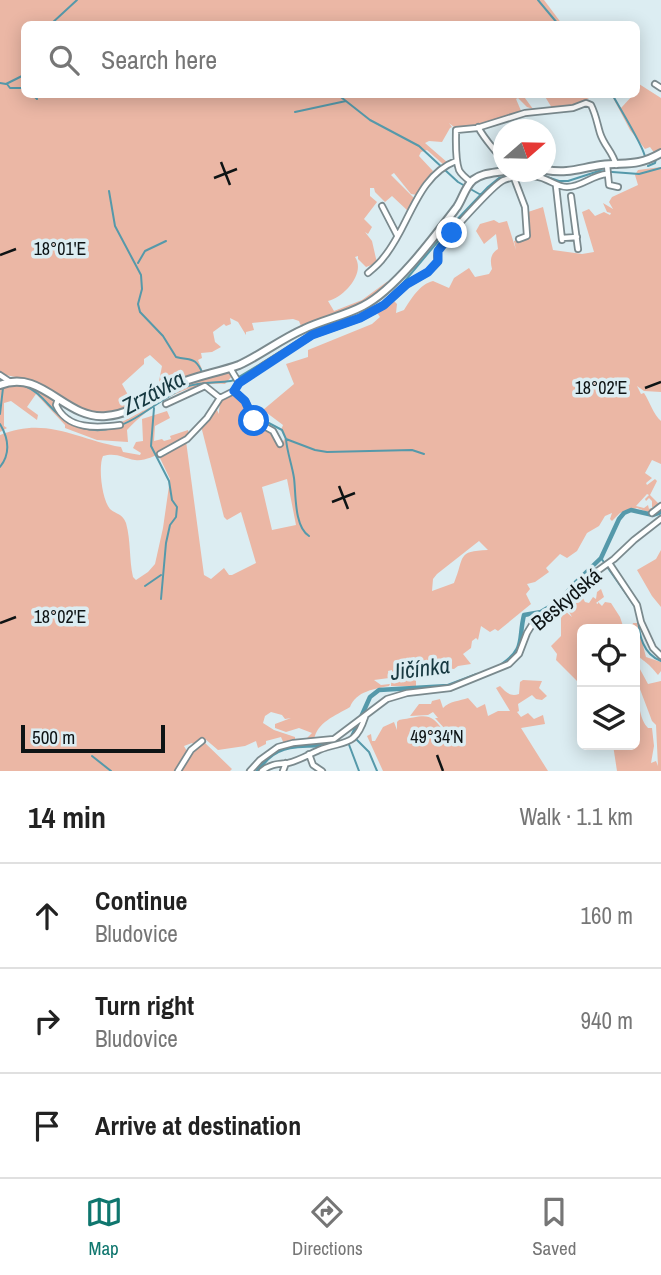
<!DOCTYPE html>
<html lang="en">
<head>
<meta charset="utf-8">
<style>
	:root { --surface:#fff; --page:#f6f6f6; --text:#222; --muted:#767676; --line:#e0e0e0; --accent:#0f766e }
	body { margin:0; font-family:"Archivo Narrow",sans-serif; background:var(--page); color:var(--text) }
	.controls { position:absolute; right:21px; bottom:21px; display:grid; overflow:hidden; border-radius:10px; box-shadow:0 4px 18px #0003 }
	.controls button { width:63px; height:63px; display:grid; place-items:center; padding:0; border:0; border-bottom:2px solid var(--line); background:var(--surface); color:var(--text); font:35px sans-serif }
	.compass { position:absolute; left:493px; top:119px; width:63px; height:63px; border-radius:50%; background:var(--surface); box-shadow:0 4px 18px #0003; rotate:70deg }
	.scale { position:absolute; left:21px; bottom:18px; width:144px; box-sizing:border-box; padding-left:7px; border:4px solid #0e1415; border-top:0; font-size:19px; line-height:24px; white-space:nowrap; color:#0e1415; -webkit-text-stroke:5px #dcedf2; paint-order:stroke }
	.stop { position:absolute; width:21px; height:21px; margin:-16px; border:5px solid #1a73e8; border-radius:50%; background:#fff }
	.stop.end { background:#1a73e8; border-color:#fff; box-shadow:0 2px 7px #0008 }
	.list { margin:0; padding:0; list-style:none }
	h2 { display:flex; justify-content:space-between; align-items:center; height:91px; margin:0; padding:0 28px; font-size:30px }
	h2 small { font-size:23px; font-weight:400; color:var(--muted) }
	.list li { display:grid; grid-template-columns:46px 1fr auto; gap:21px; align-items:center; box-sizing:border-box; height:105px; padding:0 28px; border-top:2px solid var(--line) }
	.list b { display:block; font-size:26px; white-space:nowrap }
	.list p { margin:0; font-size:23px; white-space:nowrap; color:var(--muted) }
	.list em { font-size:23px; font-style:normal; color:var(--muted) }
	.icon { flex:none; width:38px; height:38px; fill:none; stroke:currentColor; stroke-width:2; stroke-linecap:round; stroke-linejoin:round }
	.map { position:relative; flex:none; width:661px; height:771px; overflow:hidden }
	.search { position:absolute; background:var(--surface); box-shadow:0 4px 18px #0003; left:21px; right:21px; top:21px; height:77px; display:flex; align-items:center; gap:18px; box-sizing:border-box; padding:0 24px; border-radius:10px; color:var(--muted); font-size:26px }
	.sheet { height:406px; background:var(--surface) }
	nav { display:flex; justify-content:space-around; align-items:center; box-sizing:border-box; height:98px; border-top:2px solid var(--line); background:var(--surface); font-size:19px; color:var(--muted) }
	nav a { display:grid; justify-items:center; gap:4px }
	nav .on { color:var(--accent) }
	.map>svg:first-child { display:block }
</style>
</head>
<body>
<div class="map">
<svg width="661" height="771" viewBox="0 0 661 771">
	<rect width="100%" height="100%" fill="#dcedf2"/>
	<!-- green -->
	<path fill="#ebb7a5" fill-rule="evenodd" d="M0,0h544l18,24h-538v70h498l11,15 -6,-2 -9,-9 -2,1 6,14c-23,6 -43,14 -68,14l-5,-4 3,4 -2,1 -8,14 -13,-1 -4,2 23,20 -4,2 -17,-15 -6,2 -2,4 14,15 -16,24 -6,-1 -17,-21 -3,2 24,24 -7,12 -16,-15 -7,6 -10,-10 -1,-4h-4v8l7,6 -13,17 8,8 -4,7 -3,-2 7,9 5,22 -11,4 -8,-8v-3l-3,1c11,16 -11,40 -27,44l6,10 28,-11 26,-19c-8,24 -64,38 -87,45l-2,-5 -6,-2 -41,4 2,7 -8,2v3l-8,-13 -8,-4 1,6 -5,2 -2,-2 -11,8 2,10 6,5 -9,5 -11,1 1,5 -4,2 4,9 -3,4 -38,17 -2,-9 3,-15 -12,-11 -6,4v5l-22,20 11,20c-43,24 -58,-2 -95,-21 -12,-6 -26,-5 -38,-10z
		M639,84l22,14v52l-6,4 -5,-7 -5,2 -15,-19 -18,-34 -6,2 -3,-3h9l9,13 12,-13 3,-1z
		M544,95h51l-24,12 -19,1z
		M661,167v225l-17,-1 -7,-5 4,8 3,-1c6,9 9,21 17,28v43l-9,-4 -7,13 7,5 -6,5 1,2 8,-6 2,2 -7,14 11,11 -6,3 -3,-2v-6l-3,-3 -3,3 -1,-2 4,-4 -2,-1 -11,12 8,2 4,-3 1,4 2,-1 3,2 -4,3 -13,-5 -17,5 -8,8 -2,-2 2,-6 -7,3 -6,10 -12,7 -10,18 -10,7 -7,-4 -14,14 3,4 -14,10 -8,2 3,5 -4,5 5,10 -33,27 -3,-2 -5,3 -9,-6 -3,14 -2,-2 -4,3 -1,7 -8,6 8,10 -13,2 -4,3 -14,-1 -24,11v7h-25l1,-16 -4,1 1,7 -15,2 7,5 9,-1 -1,2c-14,3 -33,5 -39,21 -15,9 -33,15 -36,33h-9l7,-7 -13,-5 -13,4 -11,-4v-4l16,-6 -6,1 -3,-4 -11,-3 -6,4 -2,7 11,7 21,7v4l-11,3 -3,-7 -15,4v3l-8,4 -2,-7 -11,5 -27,4 -14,-12 -9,7 -3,-2 -8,3 4,7 -7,8 -5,10h-176v-336c46,-19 76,4 121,12l2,5 17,3 1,-2 -8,-5 3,-6 7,-1 -1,-22 25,-8 3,7 -15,8 -1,15 8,-2 2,2 7,-2 -1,-3 18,-6 1,5c-13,8 -39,28 -54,25 -12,-2 -19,-8 -32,-4 -5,11 -1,44 7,53 7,6 12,4 16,14 5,18 3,36 7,54l3,3 12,-8 7,-8 8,-36 7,-49 -11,-23 27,-15 18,134 7,4 13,-11 5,7h3l24,-12 -15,-51 -14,8 -3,-3 -23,-91 15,-18 3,6c0,-12 3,-15 13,-20l10,5 9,17 19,14 11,15 4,-7 -4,-8 2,-5 -20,-15 31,-26 -8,-20 22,-7v-7l64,-26 8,-7 -4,-6 17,-11 4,4 -1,9 8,-3c7,-11 16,-26 29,-29l16,7 5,-10 15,-10 6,9 14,-3 3,-5c-2,-8 -2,-15 6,-20l-2,-15 -12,10 -8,-13 4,-7 14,-4 5,3 8,-2 9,29 -2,-9 15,-3 -3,-11 2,-15 15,-5 10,43 29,4 12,-2 -12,-40 7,-3 6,7 9,-4 6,3 1,-2 -4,-1 -4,-9 10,6 -4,-7 3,-5 26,-12 -3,-10 3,-5zM287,479l9,46 -24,5 -10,-43zM479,541l9,9c-32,1 -23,7 -34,33l-22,8 1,-12 4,-5z
		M229,372l4,3 -8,9c-37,-3 -74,20 -98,46l1,12 -31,-2 -32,-12v-3l-29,-31 -9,13 11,8 -1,5 -26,-19 -7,2v23l3,2 -7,4v-43c12,-11 33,-6 45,4 14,12 18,32 40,35 41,5 63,-28 97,-43 15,-7 31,-9 47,-13z
		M661,550v57l-9,-11 -15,-26 19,-11z
		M601,589l3,8 -8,6 2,1v-2l4,4 3,-4 6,1 9,14 4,12h-42v57l-26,-26 1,-6 -6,-8 10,-10v-18l-5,-4 -6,5 -2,-4 13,-8v5l3,-2 8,7 -5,-9 4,-6 11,-6 3,6 4,1 4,-6 3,2 1,-7z
		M633,623h4l9,34 15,5v9l-3,4c-19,-25 -22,-7 -23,-46l-3,-2z
		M635,660l13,24 13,-3v90h-44l-4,-26h22v-50c6,11 4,24 13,33h4l2,18 -3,17 5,-2 2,5 -2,-41 -4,-4 -17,-45z
		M523,680l19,1 -3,7 8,8 -5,4 -6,-1 -4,-4 -14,9 1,7 -2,1 4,5 7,-4 6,6 9,-4 2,9 -24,4 27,43h-165l-16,-35 4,-2 1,7h3l8,-14 11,-5 3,8v-8l2,-2c27,-4 31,-10 47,15l-1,-6 -10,-11h3l-5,-6 -5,3 -18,1 9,-12h12l1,-3 8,-2 3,9c6,-7 17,-7 25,-10l9,10 8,-4 3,12 10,-5h12l-14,-23 4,-2c6,6 10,11 19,8l1,-12z
		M203,741l29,28 -2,2h-51l12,-19z"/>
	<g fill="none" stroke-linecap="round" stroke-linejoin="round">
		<!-- stream -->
		<path stroke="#59a" stroke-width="2" d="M538,0l20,24
			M51,24l26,-24
			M0,83l6,1 18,-9
			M7,84l3,4h14
			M32,94l5,5
			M337,94l33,26 49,26 39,36 23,13
			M612,94c7,13 32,53 33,63
			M295,112l51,-11
			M648,166l7,-3 1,-4
			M109,191l6,35 26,49 1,14 -4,15 2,8 23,24 13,21c16,4 19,-1 27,17
			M138,263l7,-12 21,-10
			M380,305l24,-23 46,-55 38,-40 11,-9 23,-5 22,3 15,5h9l31,-10 40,3 22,-6
			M300,340l11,-8 15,-4
			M25,386c18,7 26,26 42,35 46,28 79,-15 118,-34 16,-5 30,-4 46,-6 3,0 42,-25 49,-29
			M245,398l13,18
			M154,408l-3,38 18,35 3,19 5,7 -1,10 -6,8 -4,18 -5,56
			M0,414l3,-26 3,-2
			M265,421l17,9 4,9 29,11 12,2 85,-2 12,4
			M0,424c9,15 11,29 0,43
			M286,439c1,13 6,26 8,39 2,15 0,49 15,58
			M601,558l35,50
			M145,586l16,-11
			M638,617c1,19 5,37 23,44
			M355,738l14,14 8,19
			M348,742l11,29
			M92,756l19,15"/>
		<!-- river -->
		<path stroke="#59a" stroke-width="4.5" d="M502,665c24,-16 16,-26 22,-50l17,-3 20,-12 12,-15 28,-27 18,-39 5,-6 7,-3 22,5 8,-3
			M352,737l18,-40 9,-7 69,-4 29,-11
			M258,771c16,-30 43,-25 73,-26"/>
		<!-- minor casing -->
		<g stroke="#7b8a8e" stroke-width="8">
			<path id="minor" d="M655,84l6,4
				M478,127c8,15 18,23 26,36
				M607,165l2,20 9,2
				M514,178l11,29 2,29 -8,3
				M471,182c-4,-3 -10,-8 -12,-12 -4,-11 -3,-28 -3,-40l21,-2 48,-15 48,-5 13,-5 5,2c5,10 6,18 9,28 4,13 13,19 16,32
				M556,186l6,54
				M571,196l7,53
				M382,206l15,29
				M562,238l15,-1
				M368,273c6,-5 12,-10 16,-16 25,-29 32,-81 72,-96
				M230,368l9,15
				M0,375l9,6
				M234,391l11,10 10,20 18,10 7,13
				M58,399l-2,6c11,25 41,23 64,20
				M166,404l39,-18 15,12
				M160,454l27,-15 20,-21 13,-20 14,-7 5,-8 24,-17 49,-31 48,-17 24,-13 23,-21 21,-12 10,-10c-1,-5 -2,-6 0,-11 4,-10 57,-68 66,-71 13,-5 30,-6 43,0 7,3 12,7 20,7 15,0 25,-12 40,-13
				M652,513l9,-7
				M609,563l28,42 4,17 12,26 8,8
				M309,754l4,11 9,6
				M178,771l13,-21 11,-9
				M250,771l10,-11 18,-13 15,-4 41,-4 53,-40 20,-6 43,-5 59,-24 10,-10 8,-21 8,-13 20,-11 23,-24 36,-26 20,-19 27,-21
				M262,771c8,-7 16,-7 26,-8 10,-2 22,-9 31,-13 25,-10 36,-2 46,-33
				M283,771l3,-8"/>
		</g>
		<!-- major casing -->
		<g stroke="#7b8a8e" stroke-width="10">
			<path id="major" d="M546,170c22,4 34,-2 55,-5 26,-3 35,2 60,-12
				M0,385c42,-17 65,35 106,31 26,-2 45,-19 67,-30 21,-10 44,-13 66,-21 22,-10 42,-26 65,-36 19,-9 40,-13 59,-23 32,-16 72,-70 94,-99 6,-9 8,-20 16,-27 9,-7 20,-7 31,-9"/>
		</g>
		<!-- minor -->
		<use href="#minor" stroke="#fff" stroke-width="4.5"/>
		<!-- major -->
		<use href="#major" stroke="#fff" stroke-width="6"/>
	</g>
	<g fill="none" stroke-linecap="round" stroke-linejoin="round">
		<!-- route -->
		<path stroke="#1a73e8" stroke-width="9" d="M254,421l-9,-20 -11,-10 5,-8 73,-48 48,-17 24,-13 23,-21 21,-12 10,-11v-10l14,-18"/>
	</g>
	<!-- ticks -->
	<path fill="none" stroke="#0e1415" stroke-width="2.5" d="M221,162l9,23M214,178l23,-9M0,255l16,-6M645,388l16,-6M339,486l9,23M332,502l23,-9M0,623l16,-6M437,755l6,16"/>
	<g text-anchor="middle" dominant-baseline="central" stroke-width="7" stroke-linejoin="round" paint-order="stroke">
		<!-- street labels -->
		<g font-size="21" fill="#0e1415" stroke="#dcedf2">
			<text transform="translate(566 599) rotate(-40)">Beskydská</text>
		</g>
		<!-- water labels -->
		<g font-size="23" font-style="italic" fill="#173941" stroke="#dcedf2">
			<text transform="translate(153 392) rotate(-28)">Zrzávka</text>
			<text transform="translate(420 668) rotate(-7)">Jičínka</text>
		</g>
	</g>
	<g font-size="18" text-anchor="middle" fill="#0e1415" stroke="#dcedf2" stroke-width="7" stroke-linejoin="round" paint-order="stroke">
		<text x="60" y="255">18°01'E</text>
		<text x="601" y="394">18°02'E</text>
		<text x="60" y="623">18°02'E</text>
		<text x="437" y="743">49°34'N</text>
	</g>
</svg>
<div class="controls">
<button><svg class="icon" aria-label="locate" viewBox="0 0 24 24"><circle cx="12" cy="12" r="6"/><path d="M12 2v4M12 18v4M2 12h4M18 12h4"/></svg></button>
<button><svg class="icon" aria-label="layers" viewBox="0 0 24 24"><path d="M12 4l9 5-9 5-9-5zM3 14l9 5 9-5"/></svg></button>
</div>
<svg class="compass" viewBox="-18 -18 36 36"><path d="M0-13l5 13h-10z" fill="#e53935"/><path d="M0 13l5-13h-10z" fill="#767676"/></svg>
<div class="scale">500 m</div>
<div class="stop" style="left:254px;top:421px"></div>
<div class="stop end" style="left:452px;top:233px"></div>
<div class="search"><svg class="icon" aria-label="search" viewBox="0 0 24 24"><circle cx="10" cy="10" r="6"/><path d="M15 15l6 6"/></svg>Search here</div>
</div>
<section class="sheet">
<h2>14 min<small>Walk · 1.1 km</small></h2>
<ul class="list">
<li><svg class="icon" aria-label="ahead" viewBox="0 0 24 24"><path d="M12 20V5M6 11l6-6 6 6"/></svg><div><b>Continue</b><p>Bludovice</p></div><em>160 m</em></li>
<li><svg class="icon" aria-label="right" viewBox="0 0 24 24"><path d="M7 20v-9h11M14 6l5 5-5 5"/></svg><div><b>Turn right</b><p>Bludovice</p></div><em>940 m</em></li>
<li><svg class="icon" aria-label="arrive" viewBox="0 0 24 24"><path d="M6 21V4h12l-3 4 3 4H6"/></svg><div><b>Arrive at destination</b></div></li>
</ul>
</section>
<nav>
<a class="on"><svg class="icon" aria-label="map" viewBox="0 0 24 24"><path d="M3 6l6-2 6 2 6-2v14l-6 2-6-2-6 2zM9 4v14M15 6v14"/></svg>Map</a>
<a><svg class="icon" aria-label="directions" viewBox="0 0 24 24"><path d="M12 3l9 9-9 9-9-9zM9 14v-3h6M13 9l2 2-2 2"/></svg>Directions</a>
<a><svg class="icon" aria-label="saved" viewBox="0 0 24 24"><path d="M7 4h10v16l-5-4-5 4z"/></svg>Saved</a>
</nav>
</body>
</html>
